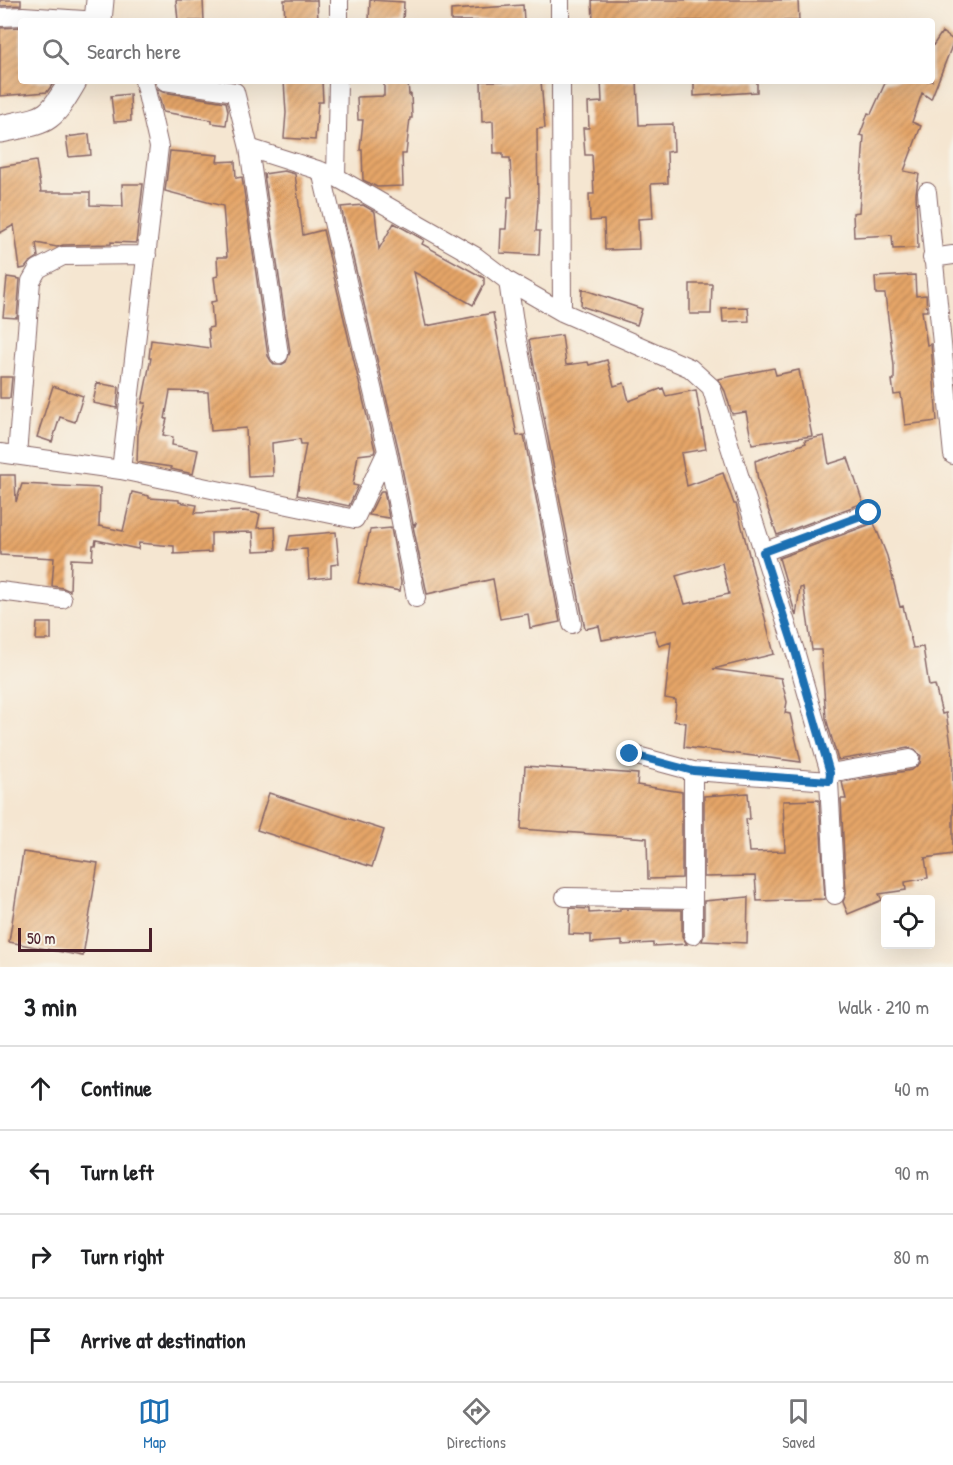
<!DOCTYPE html>
<html lang="en">
<head>
<meta charset="utf-8">
<style>
	:root { --surface:#fff; --page:#f2f2f2; --text:#202124; --muted:#757577; --line:#e0e0e0; --accent:#1f6fb2 }
	body { margin:0; font-family:"Patrick Hand",sans-serif; background:var(--page); color:var(--text) }
	.controls { position:absolute; right:18px; bottom:18px; display:grid; overflow:hidden; border-radius:6px; box-shadow:0 6px 24px #0002 }
	.controls button { width:54px; height:54px; display:grid; place-items:center; padding:0; border:0; border-bottom:2px solid var(--line); background:var(--surface); color:var(--text); font:30px sans-serif }
	.scale { position:absolute; left:18px; bottom:15px; width:134px; box-sizing:border-box; padding-left:6px; border:3px solid #4a1f2b; border-top:0; font-size:16px; line-height:21px; white-space:nowrap; color:#4a1f2b; -webkit-text-stroke:4px #f7f3e8; paint-order:stroke }
	.stop { position:absolute; width:18px; height:18px; margin:-14px; border:4px solid #1f6fb2; border-radius:50%; background:#fff }
	.stop.end { background:#1f6fb2; border-color:#fff; box-shadow:0 2px 6px #0008 }
	.list { margin:0; padding:0; list-style:none }
	h2 { display:flex; justify-content:space-between; align-items:center; height:78px; margin:0; padding:0 24px; font-size:26px }
	h2 small { font-size:20px; font-weight:400; color:var(--muted) }
	.list li { display:grid; grid-template-columns:39px 1fr auto; gap:18px; align-items:center; box-sizing:border-box; height:84px; padding:0 24px; border-top:2px solid var(--line) }
	.list b { display:block; font-size:22px; white-space:nowrap }
	.list em { font-size:20px; font-style:normal; color:var(--muted) }
	.icon { flex:none; width:33px; height:33px; fill:none; stroke:currentColor; stroke-width:2; stroke-linecap:round; stroke-linejoin:round }
	.map { position:relative; flex:none; width:953px; height:967px; overflow:hidden }
	.search { position:absolute; background:var(--surface); box-shadow:0 6px 24px #0002; left:18px; right:18px; top:18px; height:66px; display:flex; align-items:center; gap:15px; box-sizing:border-box; padding:0 21px; border-radius:6px; color:var(--muted); font-size:22px }
	.sheet { height:414px; background:var(--surface) }
	nav { display:flex; justify-content:space-around; align-items:center; box-sizing:border-box; height:84px; border-top:2px solid var(--line); background:var(--surface); font-size:16px; color:var(--muted) }
	nav a { display:grid; justify-items:center; gap:3px }
	nav .on { color:var(--accent) }
	.map>svg:first-child { display:block }
</style>
</head>
<body>
<div class="map">
<svg width="953" height="967" viewBox="0 0 953 967">
	<defs>
		<pattern id="building-hatch" width="6" height="6" patternUnits="userSpaceOnUse" patternTransform="scale(1.5)"><rect width="6" height="6" fill="#e5a568"/><path d="M-1 1l2-2M0 6l6-6M5 7l2-2" fill="none" stroke="#bc8656"/></pattern>
	</defs>
	<rect width="100%" height="100%" fill="#f7f3e8"/>
	<filter id="ink" filterUnits="userSpaceOnUse"><feTurbulence type="fractalNoise" baseFrequency=".0167" numOctaves="2"/><feDisplacementMap in="SourceGraphic" scale="12" xChannelSelector="R" yChannelSelector="G"/><feConvolveMatrix kernelMatrix="1 2 1 2 8 2 1 2 1" color-interpolation-filters="sRGB"/></filter>
	<filter id="wash" filterUnits="userSpaceOnUse"><feTurbulence type="fractalNoise" baseFrequency=".008" numOctaves="4" result="noise"/><feDisplacementMap in="SourceGraphic" scale="24" xChannelSelector="R" yChannelSelector="G"/><feGaussianBlur stdDeviation="1.35" result="paint"/><feColorMatrix in="noise" values="0 0 0 0 0 0 0 0 0 0 0 0 0 0 0 0 0 1.4 0 .05"/><feComposite in="paint" operator="in"/></filter>
	<g filter="url(#wash)">
		<rect width="100%" height="100%" fill="#f5e6d1"/>
		<g id="blocks">
			<!-- building -->
			<path fill="url(#building-hatch)" fill-rule="evenodd" d="M0,0h21v5l-21,1z
				M176,0h27l1,21h-26z
				M284,0h33l1,21h-33z
				M370,0l34,2 -1,19h-34z
				M592,0h206l1,21h-206z
				M523,5l1,16h-73v-11z
				M21,27v54h34l-8,11 -47,4v-68z
				M942,32l11,8v3l-22,56 -9,-6 -10,29 9,4 -17,45 15,3 -3,19 2,55 -25,1 -1,-14 -38,2 -1,-24 6,-1 5,-76 -4,-1 8,-22 3,1 15,-33h46v-34z
				M284,81h38l1,21h-5l-3,38 -31,-2 2,-25z
				M384,81h24l1,14 2,-1 1,24h-2l-4,36h-4l1,32 -26,1 -14,-7 -1,-30h-2l3,-30h-5l-1,-23 27,-1z
				M481,81h60l4,47 -8,1 1,73 -2,29h4l-1,24 -39,-2 1,-24h5l2,-32h4l-2,-39h-7v-5h-9l-1,-32 -11,1z
				M601,81h36l2,44 34,-1 1,27 -7,1 1,31 -17,1 2,34 -15,1 1,30 -34,1 -1,-30 -14,1 -1,-27h5l-2,-39h-7l-2,-27h6l-1,-25 14,-1z
				M694,81h63v11l-63,4z
				M157,89l6,3 63,10 2,9 -2,14 -14,-2v-3l-49,-8z
				M130,94l1,27 -17,1 -3,-26z
				M89,134l2,21 -22,2 -3,-20z
				M170,151l48,4 -1,7 18,-1 1,17 6,-1 26,179 3,5 4,4h6l5,-3 4,-10 -26,-178 20,-3 11,3 8,61 20,-5 52,220 -1,3 -16,2 -5,30 5,1 -9,20 -52,-11 9,-51h-5l-1,-5 -28,4 1,33 -25,1 -2,-49 -35,3 -3,-39 -38,-1 -5,28h2l-4,16 10,2 -1,8 26,5 -5,24 -22,-5v-2l-34,-5 1,-28 8,-31h-4l9,-45h-2l2,-18 59,8 -2,-20 5,-1 -2,-25 6,-1 -3,-24 4,-1 -1,-19h10l-4,-51 -58,-15z
				M36,161l5,31h49v13l33,1 -1,-22h21l-7,59 -25,-1v2l-48,1 -6,2 -21,-4 2,14 -9,6 -4,5 -5,1 -6,-44 -14,8v-66z
				M363,205l12,7 4,37 15,-26 30,17 -2,4 62,34v6l-11,21 -59,-33 12,54 67,-13 24,123 7,-1 36,187 -30,6 -2,-14 -28,5 -7,-40 -66,15 -14,-68h2l1,-3 -3,1 -15,-76 -57,-241z
				M915,275l1,21 10,-1 1,16h-5l5,34 4,-1 6,77 -32,4 -4,-31 -7,1 -2,-15h2v-14l-9,-72h-9l-1,-17z
				M7,277l13,2 -3,39 -14,-1z
				M690,284h22l-1,30h-21z
				M582,289l60,20 -5,16 -56,-19z
				M748,307l1,14 -26,1 -1,-14z
				M562,335l4,30 22,-3 1,3 18,-5 7,26 10,-3 5,18 34,-13 3,8 30,-6 10,59 -25,4 6,33 36,-13 11,31h2l1,3 37,147 -61,15 68,9 6,24 -2,11 5,1 11,48 -117,-15 2,-24 -12,-2 2,-21 -11,-2 6,-56 -12,4 -5,-16 -52,10 -3,-14 -14,3 -56,-289zM722,563l7,31 -44,10 -9,-28z
				M774,368l2,7 23,-5 13,66 -60,8 -6,-32 -14,2 -7,-23 -7,-12z
				M0,377h12l-2,21h-10z
				M97,383l22,4 -2,21 -24,-5z
				M53,386l30,10 -8,26 -15,-5 -8,25 -15,-5z
				M824,436l5,28 19,-6 15,45 -86,32 -19,-55 -3,-19 51,-18 -1,-3z
				M0,475h15l1,27 6,-18 78,4 -1,38 24,5 9,-39 17,4v2l30,2v2l18,3 -2,8 49,-2 16,3 -3,14 18,-1 1,23 -22,1 -1,-19 -42,1v19l-37,2v-8l-35,-3 -1,6 -42,-9 -1,5h-2l-1,15 -21,-1 -1,32 -7,-3 -11,-2 2,-28 -54,-3z
				M381,491h3l5,27 -20,-3z
				M874,523l13,33 13,51 3,-1 10,42 10,-1 6,39 6,-1 7,29 4,-1 7,43v98l-28,4 3,20 -23,4 1,8 -27,4 3,6 -34,14 -5,-12 3,-8 -5,-95h5l-4,-17 70,-12 8,-7 1,-7 -7,-7 -6,-1 -70,12 -12,-42 -5,-68h-9l-9,-63 -3,1 -4,28 -17,-58z
				M391,528l10,54 -1,9 -42,-8 12,-53z
				M336,532l3,32 -8,1v12l-22,2 -2,-30 -20,1 3,-14z
				M37,623h14v17h-15z
				M525,766l113,8 -1,11 45,7v86l-34,1 -1,-41 -126,-9z
				M269,793l115,37 -12,37 -115,-37z
				M748,793l2,26h-4l3,33 36,-1 -2,-50 36,-1 6,99 -68,2 -2,-25 -51,1v-81z
				M23,852l75,11 -15,93 -74,-14z
				M748,897l-1,46 -45,-2 2,-6v-34z
				M570,908l19,1v4l31,-2v-2l62,1v26l5,8 -34,2v-3l-31,2v-4l-31,2v-8l-22,-1z"/>
		</g>
	</g>
	<g filter="url(#ink)">
		<use href="#blocks" fill-opacity="0" stroke="#866565" stroke-width="1.5"/>
		<g fill="none" stroke-linecap="round" stroke-linejoin="round">
			<!-- minor casing -->
			<g stroke="#866565" stroke-width="20">
				<path id="minor" d="M560,0v21
					M0,17l23,-1 76,5
					M339,21v-21
					M165,81l70,11 14,56 72,23 15,6 139,79 33,25 54,31 128,56 21,19 84,264 35,122 -1,8 6,114
					M561,81l1,231
					M249,148l30,206
					M321,171l66,280 29,147
					M336,177l2,-96
					M927,192l26,263
					M932,258l21,-3
					M508,281l7,48 57,295
					M0,453l121,17 234,49 32,-68
					M17,455l14,-174 7,-12 25,-13 84,-1
					M121,470l38,-323 -15,-66
					M763,552l106,-39
					M0,591l62,8
					M630,754l63,17
					M830,773l80,-14
					M565,897l128,2
					M693,935v-164l136,10"/>
			</g>
			<!-- secondary casing -->
			<g stroke="#866565" stroke-width="29">
				<path id="secondary" d="M98,21l2,-21
					M0,129c47,-10 48,-5 73,-48"/>
			</g>
			<!-- minor -->
			<use href="#minor" stroke="#fff" stroke-width="18"/>
			<!-- secondary -->
			<use href="#secondary" stroke="#fff" stroke-width="27"/>
		</g>
	</g>
	<g fill="none" stroke-linecap="round" stroke-linejoin="round" filter="url(#ink)">
		<!-- route -->
		<path stroke="#1f6fb2" stroke-width="8" d="M630,754l63,17 136,10 1,-8 -35,-122 -32,-99 106,-39"/>
	</g>
</svg>
<div class="controls">
<button><svg class="icon" aria-label="locate" viewBox="0 0 24 24"><circle cx="12" cy="12" r="6"/><path d="M12 2v4M12 18v4M2 12h4M18 12h4"/></svg></button>
</div>
<div class="scale">50 m</div>
<div class="stop" style="left:869px;top:513px"></div>
<div class="stop end" style="left:630px;top:754px"></div>
<div class="search"><svg class="icon" aria-label="search" viewBox="0 0 24 24"><circle cx="10" cy="10" r="6"/><path d="M15 15l6 6"/></svg>Search here</div>
</div>
<section class="sheet">
<h2>3 min<small>Walk · 210 m</small></h2>
<ul class="list">
<li><svg class="icon" aria-label="ahead" viewBox="0 0 24 24"><path d="M12 20V5M6 11l6-6 6 6"/></svg><div><b>Continue</b></div><em>40 m</em></li>
<li><svg class="icon" aria-label="left" viewBox="0 0 24 24"><path d="M17 20v-9H6M10 6l-5 5 5 5"/></svg><div><b>Turn left</b></div><em>90 m</em></li>
<li><svg class="icon" aria-label="right" viewBox="0 0 24 24"><path d="M7 20v-9h11M14 6l5 5-5 5"/></svg><div><b>Turn right</b></div><em>80 m</em></li>
<li><svg class="icon" aria-label="arrive" viewBox="0 0 24 24"><path d="M6 21V4h12l-3 4 3 4H6"/></svg><div><b>Arrive at destination</b></div></li>
</ul>
</section>
<nav>
<a class="on"><svg class="icon" aria-label="map" viewBox="0 0 24 24"><path d="M3 6l6-2 6 2 6-2v14l-6 2-6-2-6 2zM9 4v14M15 6v14"/></svg>Map</a>
<a><svg class="icon" aria-label="directions" viewBox="0 0 24 24"><path d="M12 3l9 9-9 9-9-9zM9 14v-3h6M13 9l2 2-2 2"/></svg>Directions</a>
<a><svg class="icon" aria-label="saved" viewBox="0 0 24 24"><path d="M7 4h10v16l-5-4-5 4z"/></svg>Saved</a>
</nav>
</body>
</html>
